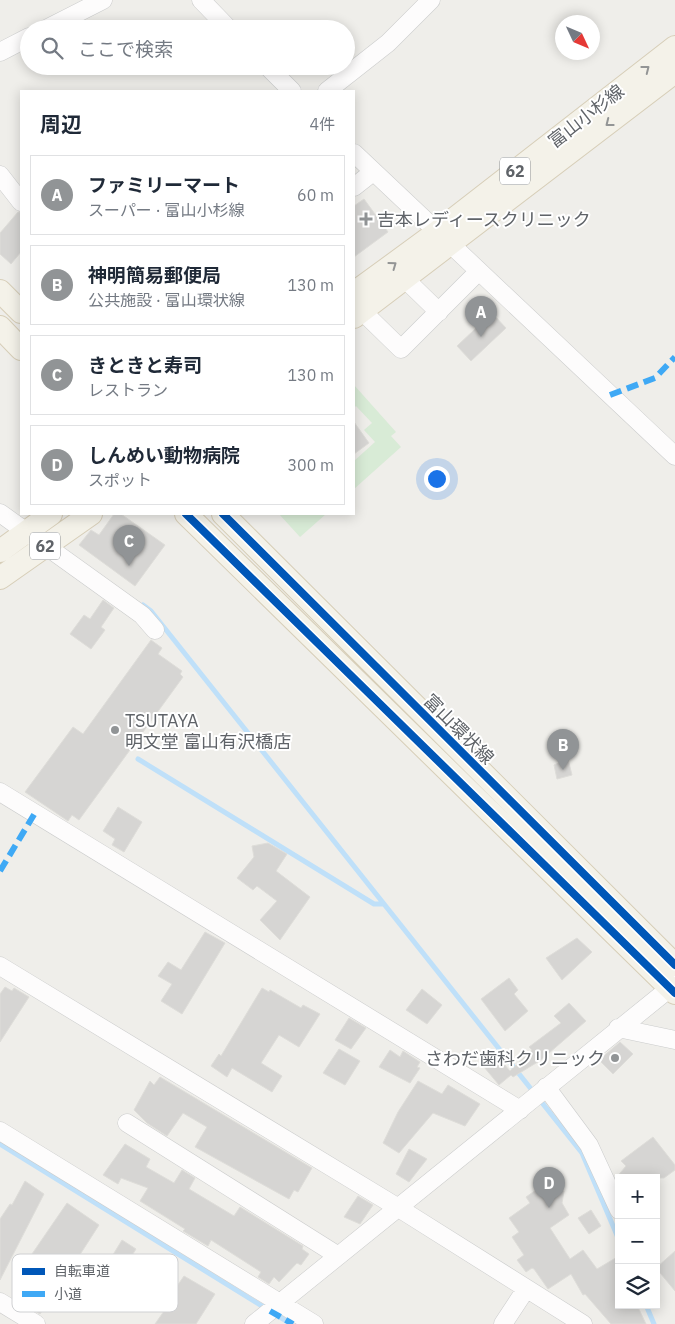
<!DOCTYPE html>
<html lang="ja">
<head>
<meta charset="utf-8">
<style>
	:root { --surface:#fff; --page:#f2f2f3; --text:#1f2937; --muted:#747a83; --line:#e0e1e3; --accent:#919496 }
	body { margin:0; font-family:"IBM Plex Sans","Noto Sans JP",sans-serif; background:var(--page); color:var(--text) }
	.controls { position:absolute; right:15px; bottom:15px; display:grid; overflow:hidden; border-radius:0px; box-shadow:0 2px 12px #0003 }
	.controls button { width:45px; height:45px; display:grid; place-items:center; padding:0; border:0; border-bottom:1px solid var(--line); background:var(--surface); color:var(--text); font:25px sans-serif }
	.compass { position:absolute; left:555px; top:15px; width:45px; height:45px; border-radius:50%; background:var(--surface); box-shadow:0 2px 12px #0003; rotate:134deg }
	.you { position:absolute; left:436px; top:478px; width:18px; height:18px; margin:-12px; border:4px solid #fff; border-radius:50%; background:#1a73e8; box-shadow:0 0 0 8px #1a73e833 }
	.badge { display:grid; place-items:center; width:32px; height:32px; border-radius:50%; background:var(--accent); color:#fff; font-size:16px; font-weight:700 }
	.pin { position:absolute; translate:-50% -41px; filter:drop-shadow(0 1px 2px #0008) }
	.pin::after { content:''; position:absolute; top:26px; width:18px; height:15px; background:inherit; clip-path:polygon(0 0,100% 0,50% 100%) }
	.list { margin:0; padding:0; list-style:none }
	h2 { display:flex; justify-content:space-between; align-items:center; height:65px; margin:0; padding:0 20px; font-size:21px }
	h2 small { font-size:16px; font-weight:400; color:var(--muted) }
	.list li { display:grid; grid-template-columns:32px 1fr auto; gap:15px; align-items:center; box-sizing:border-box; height:80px; margin:0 10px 10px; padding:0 10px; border:1px solid var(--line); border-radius:0px }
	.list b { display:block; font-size:19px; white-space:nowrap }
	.list p { margin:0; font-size:16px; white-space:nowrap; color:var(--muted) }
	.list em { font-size:16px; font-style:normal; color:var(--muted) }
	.icon { flex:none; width:28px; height:28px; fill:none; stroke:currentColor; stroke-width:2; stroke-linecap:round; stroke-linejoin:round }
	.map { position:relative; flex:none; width:675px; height:1324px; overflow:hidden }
	.search { position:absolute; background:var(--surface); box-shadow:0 2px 12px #0003; left:20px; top:20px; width:335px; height:55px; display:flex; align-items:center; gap:12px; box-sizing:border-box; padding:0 18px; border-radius:28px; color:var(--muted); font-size:19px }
	.panel { position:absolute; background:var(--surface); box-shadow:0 2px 12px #0003; left:20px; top:90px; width:335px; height:425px; border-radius:0px }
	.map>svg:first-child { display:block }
</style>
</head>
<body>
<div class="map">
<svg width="675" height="1324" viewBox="0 0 675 1324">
	<rect width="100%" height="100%" fill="#efeeea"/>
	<!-- green -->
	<path fill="#d8ebd6" d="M354,385l42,47 -5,4 10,11 -47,42v-28l21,-19 -11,-12 8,-7 -16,-17 -2,2z
		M279,514h47l-26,23z"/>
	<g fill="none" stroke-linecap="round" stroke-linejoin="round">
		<!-- stream -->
		<path stroke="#bfe0f9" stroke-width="5" d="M143,605l8,6 431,542 37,87
			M138,759l236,145h10
			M0,1144l291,180
			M646,1305l8,19"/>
	</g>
	<!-- building -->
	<path fill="#d6d5d3" stroke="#deddd9" d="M364,199l24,33 -34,25v-51z
		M18,212h3v40l-10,12 -11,-10v-21z
		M492,313l14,15 -35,33 -14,-15z
		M354,422l15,21 -15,11z
		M114,514h7l44,31 -30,41 -56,-41 12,-15 8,5z
		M103,600l11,8 -13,19 4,3 -14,19 -21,-15 14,-19 6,4z
		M151,640l11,8 -4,6 24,17 -2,3 3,3 -104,143 -7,-5 -4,6 -43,-29 48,-65 10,7z
		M568,759l4,16 -15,4 -3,-14z
		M118,807l24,15 -18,30 -12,-7 3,-6 -12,-8z
		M268,843l19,11 -11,17 34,26 -30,43 -20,-20 17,-19 -20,-15 -4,4 -16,-12 17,-21 -2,-11z
		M205,932l20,11 -43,71 -21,-13 11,-17 -14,-8 10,-14 13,8z
		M577,938l15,14 -30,28 -16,-22z
		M509,978l9,12 -4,4 14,17 -23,20 -24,-32z
		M5,987l7,4 2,-3 15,9 -29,45v-48z
		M262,988l7,4 1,-2 31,18 2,-3 17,9 -21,33 -20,-12 -18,28 21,13 -10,16 -40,-24 -5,9 -16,-11 8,-12 2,2z
		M422,989l20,16 -15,19 -21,-14z
		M569,1003l17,18 -45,39 -28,17 -2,-2 -12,10 -15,-18 13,-11 13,15 22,-21 -3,-3 32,-24 -7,-7z
		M349,1018l17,10 -15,21 -16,-9z
		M620,1042l13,12 -20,20 -14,-14z
		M339,1049l21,12 -15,24 -22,-12z
		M390,1050l10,7 3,-6 17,11 -3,5 3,1 -10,15 -31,-16z
		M160,1077l152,91 -14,24 -4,-2 -5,9 -94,-52 12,-20 -24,-14 -16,23 -20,-13 -13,-13 16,-29 4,4z
		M418,1081l24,13 6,-9 32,19 -15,22 -32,-13 -34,40 -16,-10 15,-31z
		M653,1137l22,28v5l-11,8h-48l10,-12 -5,-5z
		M125,1144l25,15 -4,8 28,16 8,-13 13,8 -6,11 45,27 6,-9 63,39 -1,3 7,5 -8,11 -4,-2 -18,19 -5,-5 -5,7 -11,-7 3,-5 -50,-32 -3,6 -25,-15 2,-2 -45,-28 8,-13 -27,-10 -3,6 -15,-9z
		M409,1149l18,10 -18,23 -13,-8z
		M25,1181l19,13 -44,86v-61l10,-15 2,1z
		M543,1185l3,4 5,-3 2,4 11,1 -2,12 7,12 -19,13 20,31 13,-9 14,19 22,-13v49h18l9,19h-35l-26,-30 -2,1 -12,-21 -23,15 -14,-20 -2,-1 -6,4 -9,-12 7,-5 -12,-18 7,-5 -10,-14 21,-15 -4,-6z
		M358,1196l15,9 -13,19 -16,-7z
		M67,1203l32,22 -27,42 -5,-3 -16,28 2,2 -13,20 -18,-11 16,-23 -17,-10z
		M591,1210l10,16 -12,8 -11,-16z
		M122,1240l14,9 -33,53 -14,-8z
		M675,1251v40l-19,-23z
		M184,1276l31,18 -19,30h-41l23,-33 -3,-2z"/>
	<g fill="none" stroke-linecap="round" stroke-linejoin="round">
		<!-- minor casing -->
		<g stroke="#cbcccc" stroke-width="19">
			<path id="minor" d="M201,0l28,29
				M46,29l57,-29
				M0,52l29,-15
				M267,66l25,25
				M327,91l61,-48 43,-43
				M354,153l321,303
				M0,175l21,27
				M354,187l19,-15
				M405,279l34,33
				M362,311l39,38 77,-77
				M0,513l142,102 13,15
				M0,792l520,318
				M0,966l397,241 186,117
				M618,1028l57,12
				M546,1087l43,58 30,65
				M127,1123l210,132
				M0,1131l314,193
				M0,1302l36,22
				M254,1324l421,-340
				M503,1324l23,-35"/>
		</g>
		<!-- major casing -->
		<g stroke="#d7ceb8" stroke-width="24">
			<path id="major" d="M0,291l21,21
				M354,293l82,-60 239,-186
				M354,317l321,-245
				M0,327l21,22
				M186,514l489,479
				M223,514l452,451
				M0,551l51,-37
				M0,578l91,-64"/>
		</g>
		<!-- minor -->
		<use href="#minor" stroke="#fdfcfc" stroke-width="18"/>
		<!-- major -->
		<use href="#major" stroke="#f4f2e9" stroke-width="22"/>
		<!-- quiet -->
		<path stroke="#3fa9f5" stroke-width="6" stroke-dasharray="12 6" stroke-linecap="butt" d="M610,395l45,-17 20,-21
			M0,871l35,-58
			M270,1311l23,13"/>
		<!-- cycleway casing -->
		<g stroke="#fff" stroke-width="11">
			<path id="cycleway" d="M186,514l489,479
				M223,514l452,451"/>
		</g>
		<!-- cycleway -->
		<use href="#cycleway" stroke="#0057b8" stroke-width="8"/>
	</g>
	<!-- one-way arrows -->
	<defs><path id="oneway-chevron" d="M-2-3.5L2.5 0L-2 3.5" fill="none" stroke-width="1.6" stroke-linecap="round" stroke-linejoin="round" transform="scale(1.25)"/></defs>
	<g stroke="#939595">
		<use href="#oneway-chevron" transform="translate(646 69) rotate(-38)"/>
		<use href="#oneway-chevron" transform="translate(609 123) rotate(142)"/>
		<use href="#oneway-chevron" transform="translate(393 265) rotate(-36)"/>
	</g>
	<!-- markers -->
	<g fill="#919496" stroke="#fff" stroke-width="2">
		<path d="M363.5 211.5h5v5h5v5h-5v5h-5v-5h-5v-5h5z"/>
		<circle cx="115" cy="730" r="5"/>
		<circle cx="615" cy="1058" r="5"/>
	</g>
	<g text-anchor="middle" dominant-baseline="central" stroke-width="4" stroke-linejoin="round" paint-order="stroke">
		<!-- shield labels -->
		<g fill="#fff" stroke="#8f9295" stroke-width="1">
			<rect x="500" y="157.5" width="30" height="27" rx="4"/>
			<rect x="30" y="532.5" width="30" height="27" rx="4"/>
		</g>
		<g font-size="16" font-weight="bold" fill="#5f6368">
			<text x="515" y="171">62</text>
			<text x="45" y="546">62</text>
		</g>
		<!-- street labels -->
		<g font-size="18" fill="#5f6368" stroke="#fff">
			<text transform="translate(586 116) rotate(-38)">富山小杉線</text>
			<text transform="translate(459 729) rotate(45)">富山環状線</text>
		</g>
		<!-- poi labels -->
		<g font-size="18" fill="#5f6368" stroke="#fff" text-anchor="start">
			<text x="377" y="219">吉本レディースクリニック</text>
			<text x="125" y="720">TSUTAYA<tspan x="125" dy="21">明文堂 富山有沢橋店</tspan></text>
			<text x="605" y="1058" text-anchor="end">さわだ歯科クリニック</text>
		</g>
	</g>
	<!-- legend -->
	<rect x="12" y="1254" width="166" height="58" rx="8" fill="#fff" stroke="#cfd0d2" stroke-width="1"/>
	<rect x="22" y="1268" width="23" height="7" fill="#0057b8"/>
	<rect x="22" y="1291" width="23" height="6" fill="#3fa9f5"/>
	<g font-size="14" fill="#5f6368">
		<text x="54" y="1276">自転車道</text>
		<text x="54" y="1299">小道</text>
	</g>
</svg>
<div class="controls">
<button>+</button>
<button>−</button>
<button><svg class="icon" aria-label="layers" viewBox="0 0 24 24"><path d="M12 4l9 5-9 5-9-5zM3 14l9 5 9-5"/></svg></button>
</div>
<svg class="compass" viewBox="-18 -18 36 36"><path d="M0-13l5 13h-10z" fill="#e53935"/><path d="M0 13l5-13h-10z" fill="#747a83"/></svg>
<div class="you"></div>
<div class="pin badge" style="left:481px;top:337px">A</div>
<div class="pin badge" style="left:563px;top:770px">B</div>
<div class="pin badge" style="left:129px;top:566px">C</div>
<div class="pin badge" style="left:549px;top:1208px">D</div>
<div class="search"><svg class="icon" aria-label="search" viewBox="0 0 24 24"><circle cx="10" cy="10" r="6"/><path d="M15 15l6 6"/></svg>ここで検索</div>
<section class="panel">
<h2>周辺<small>4件</small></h2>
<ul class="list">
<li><span class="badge">A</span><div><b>ファミリーマート</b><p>スーパー · 富山小杉線</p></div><em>60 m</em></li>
<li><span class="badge">B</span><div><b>神明簡易郵便局</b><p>公共施設 · 富山環状線</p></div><em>130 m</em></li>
<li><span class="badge">C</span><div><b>きときと寿司</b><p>レストラン</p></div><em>130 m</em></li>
<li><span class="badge">D</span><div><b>しんめい動物病院</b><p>スポット</p></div><em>300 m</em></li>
</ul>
</section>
</div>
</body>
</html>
